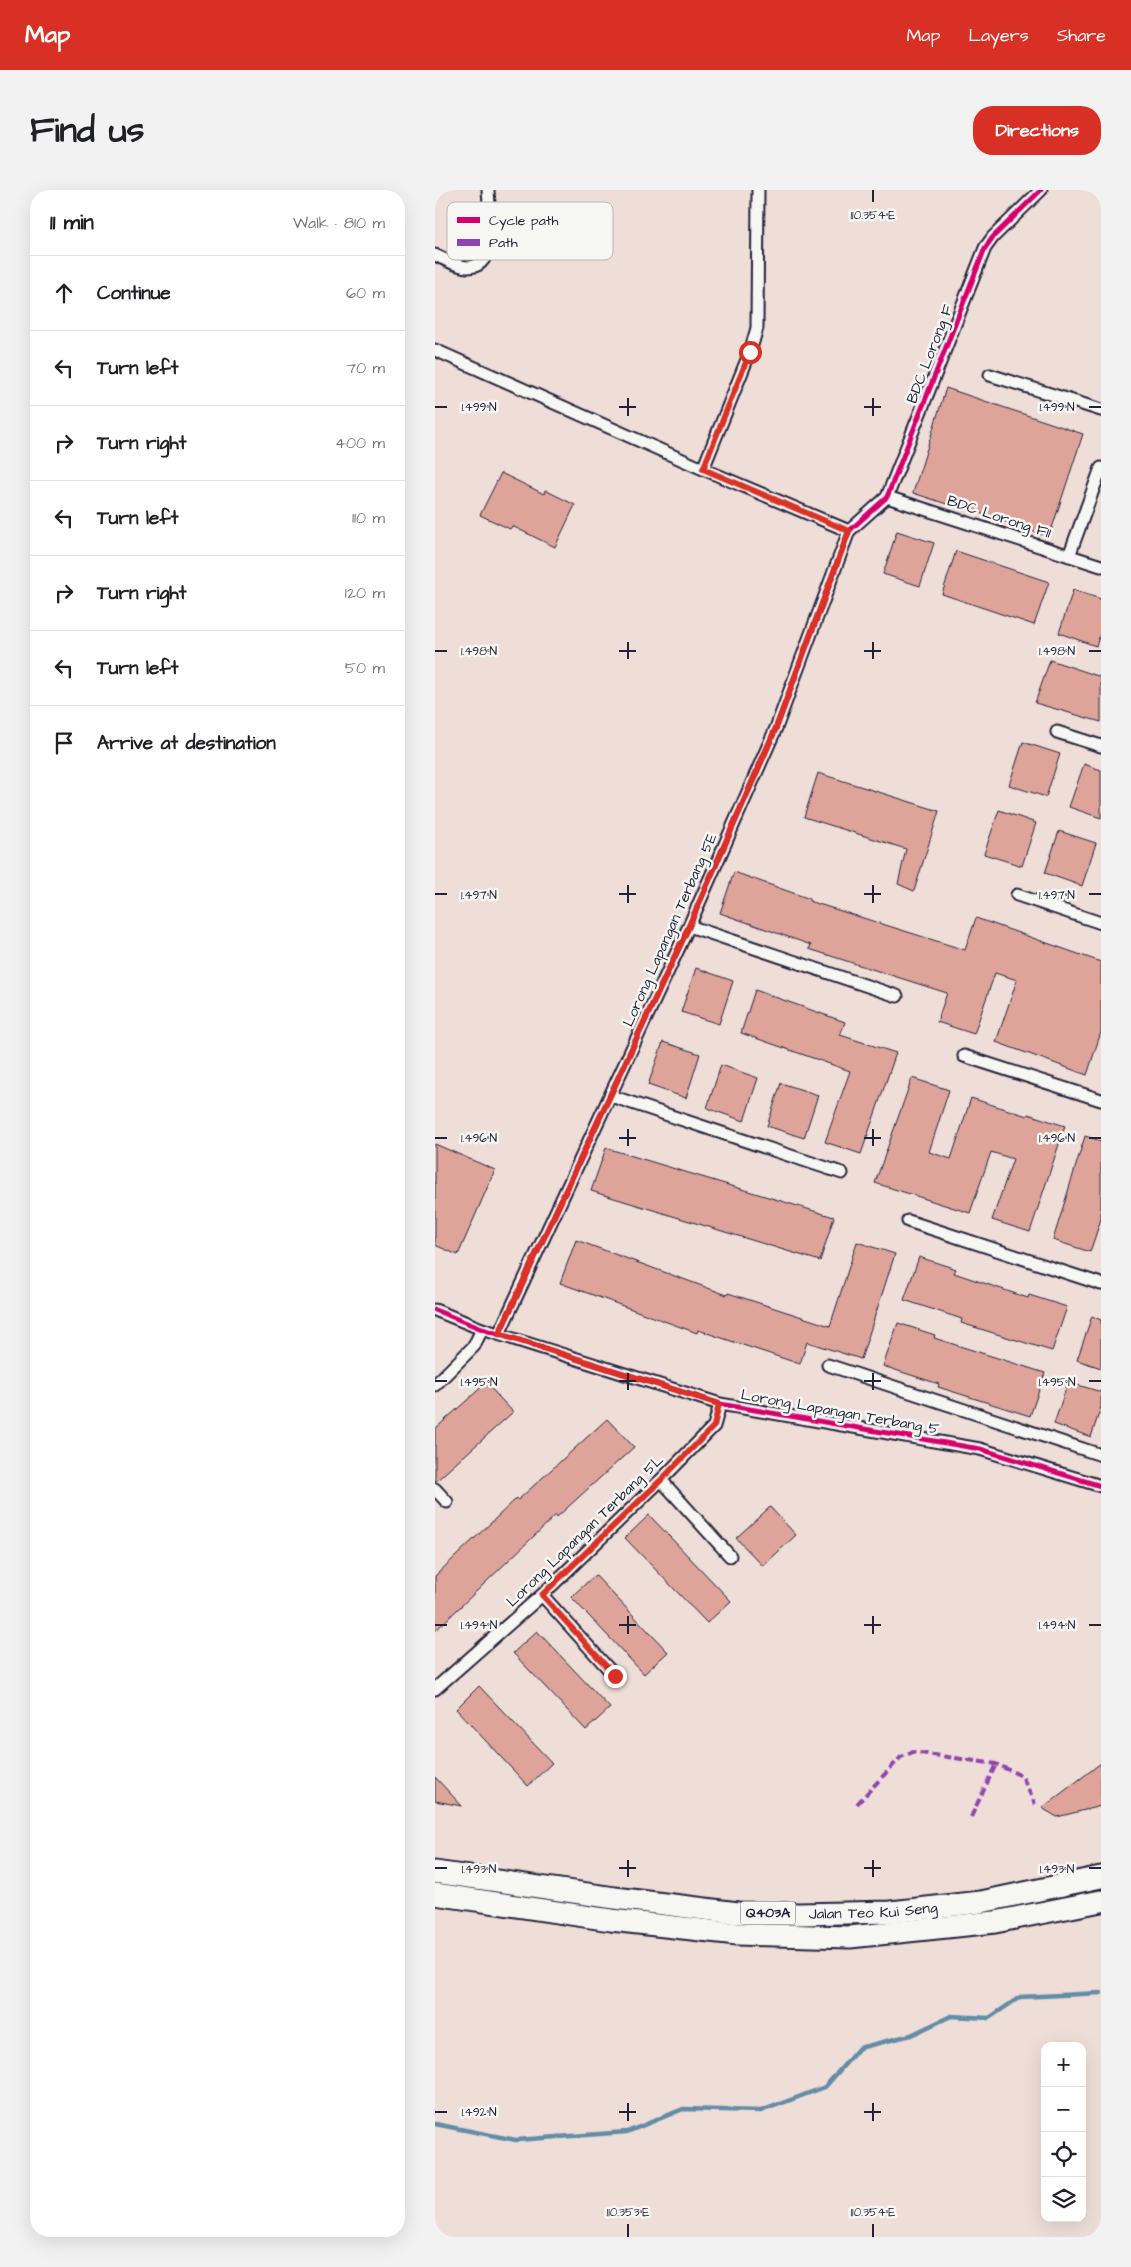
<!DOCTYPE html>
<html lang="en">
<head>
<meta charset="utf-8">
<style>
	:root { --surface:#fff; --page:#f2f2f2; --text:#202124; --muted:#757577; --line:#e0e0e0; --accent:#d93025 }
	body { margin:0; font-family:"Architects Daughter",sans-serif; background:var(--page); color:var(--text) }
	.controls { position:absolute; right:15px; bottom:15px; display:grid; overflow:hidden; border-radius:10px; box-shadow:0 5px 20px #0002 }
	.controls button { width:45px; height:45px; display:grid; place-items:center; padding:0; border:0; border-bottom:1px solid var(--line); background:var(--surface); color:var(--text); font:25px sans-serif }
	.stop { position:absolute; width:15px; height:15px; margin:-11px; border:4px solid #d93025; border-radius:50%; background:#fff }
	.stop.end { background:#d93025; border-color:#fff; box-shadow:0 1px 5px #0008 }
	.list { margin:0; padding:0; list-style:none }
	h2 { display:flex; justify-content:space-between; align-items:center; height:65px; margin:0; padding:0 20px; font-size:21px }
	h2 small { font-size:16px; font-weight:400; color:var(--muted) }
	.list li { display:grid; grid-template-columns:32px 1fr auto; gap:15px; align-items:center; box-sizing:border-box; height:75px; padding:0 20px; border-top:1px solid var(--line) }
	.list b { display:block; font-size:19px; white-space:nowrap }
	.list em { font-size:16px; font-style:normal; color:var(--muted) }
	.icon { flex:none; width:28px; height:28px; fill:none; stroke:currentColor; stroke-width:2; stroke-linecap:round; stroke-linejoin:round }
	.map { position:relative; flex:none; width:666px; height:2047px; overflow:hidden; border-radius:20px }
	header { display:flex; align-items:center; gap:30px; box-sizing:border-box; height:70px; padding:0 25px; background:var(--accent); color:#fff }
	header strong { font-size:24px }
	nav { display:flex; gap:28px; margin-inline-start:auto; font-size:18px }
	.intro { display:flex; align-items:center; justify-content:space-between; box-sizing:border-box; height:120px; padding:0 30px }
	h1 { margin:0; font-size:35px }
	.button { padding:12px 22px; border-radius:20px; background:var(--accent); color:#fff; font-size:18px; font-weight:700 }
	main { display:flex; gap:30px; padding:0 30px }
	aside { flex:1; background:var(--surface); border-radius:20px; box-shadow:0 5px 20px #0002 }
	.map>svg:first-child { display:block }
</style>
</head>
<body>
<header>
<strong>Map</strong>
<nav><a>Map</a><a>Layers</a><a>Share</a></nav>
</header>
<div class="intro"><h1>Find us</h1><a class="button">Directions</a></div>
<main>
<aside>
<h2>11 min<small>Walk · 810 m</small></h2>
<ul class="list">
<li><svg class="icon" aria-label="ahead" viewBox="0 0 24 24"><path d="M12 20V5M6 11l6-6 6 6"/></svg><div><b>Continue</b></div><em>60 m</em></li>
<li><svg class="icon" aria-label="left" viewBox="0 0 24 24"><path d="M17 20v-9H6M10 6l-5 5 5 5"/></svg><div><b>Turn left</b></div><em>70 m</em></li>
<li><svg class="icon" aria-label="right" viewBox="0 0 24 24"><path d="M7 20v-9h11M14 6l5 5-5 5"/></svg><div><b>Turn right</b></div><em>400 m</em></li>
<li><svg class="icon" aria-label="left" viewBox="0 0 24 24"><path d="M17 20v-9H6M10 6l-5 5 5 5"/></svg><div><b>Turn left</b></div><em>110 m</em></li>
<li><svg class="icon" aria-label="right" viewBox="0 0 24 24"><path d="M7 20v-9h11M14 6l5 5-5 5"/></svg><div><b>Turn right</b></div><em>120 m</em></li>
<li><svg class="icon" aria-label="left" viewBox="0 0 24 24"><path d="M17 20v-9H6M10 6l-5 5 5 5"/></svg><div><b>Turn left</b></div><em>50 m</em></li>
<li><svg class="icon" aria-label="arrive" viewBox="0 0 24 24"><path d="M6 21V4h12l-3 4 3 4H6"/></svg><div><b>Arrive at destination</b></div></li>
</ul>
</aside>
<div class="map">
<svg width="666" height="2047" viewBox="0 0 666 2047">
	<rect width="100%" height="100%" fill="#efddd8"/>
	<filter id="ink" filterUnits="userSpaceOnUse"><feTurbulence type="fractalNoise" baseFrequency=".02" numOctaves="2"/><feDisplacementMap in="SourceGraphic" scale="10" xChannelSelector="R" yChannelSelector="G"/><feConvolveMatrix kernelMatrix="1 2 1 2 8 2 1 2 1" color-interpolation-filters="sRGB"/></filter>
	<g filter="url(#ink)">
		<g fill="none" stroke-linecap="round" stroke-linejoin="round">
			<!-- stream -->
			<path stroke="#628da6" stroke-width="4.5" d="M0,1934l81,16 111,-8 56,-23 78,2 64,-24 34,-39 52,-13 40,-19 38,2 31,-21 81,-4"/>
		</g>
		<!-- building -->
		<path fill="#dea49a" stroke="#22223b" d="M511,198l137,46 -34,103 -98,-34 -1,2 -37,-12z
			M66,283l43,21 1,-4 30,15 -20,42 -43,-21 -2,3 -30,-14z
			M462,341l37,12 -14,43 -37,-12z
			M521,361l93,31 -15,43 -92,-31z
			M638,400l28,9v32l-5,15 -37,-13z
			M615,470l51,17v45l-66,-19z
			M588,552l37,12 -14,43 -37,-12z
			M649,574l17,6v48l-32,-11z
			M383,583l121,38 -25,80 -16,-7 8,-35 -102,-32z
			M564,620l37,13 -14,43 -38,-12z
			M624,641l37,12 -14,43 -37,-13z
			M299,682l76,27 -1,2 156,49 11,-32 125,44v70l-14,43 -91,-33 21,-62 -22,-7 -21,61 -37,-12 10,-29 -138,-44 2,-4 -91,-32z
			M261,778l37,13 -14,43 -38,-12z
			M320,800l90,32 -5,13 56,18 -35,101 -36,-12 25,-71 -109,-38z
			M228,852l37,12 -14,44 -38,-13z
			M286,875l37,13 -14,43 -37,-13z
			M477,888l37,12 -20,62 22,7 20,-61 56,18 1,-2 37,12 -35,106 -38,-12 21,-61 -22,-7 -21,61 -95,-30z
			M346,893l37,12 -14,43 -37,-12z
			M650,946l16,5v78l-11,33 -37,-12z
			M0,954l60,26 -37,85 -23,-10z
			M171,958l228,69 -14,44 -229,-70z
			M141,1050l151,55 1,-2 102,33 27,-84 38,12 -34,105 -54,-17 -7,22 -102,-34 -1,3 -137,-50z
			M484,1067l37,12 -2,4 74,25 1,-3 38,12 -15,44 -91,-28 1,-4 -58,-19z
			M657,1126l9,4v48l-24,-8z
			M463,1133l37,12 -1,3 111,35 -15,43 -92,-29 1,-3 -56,-18z
			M633,1192l33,10v15l-10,30 -37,-13z
			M51,1193l27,29 -78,70v-53z
			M172,1229l27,28 -77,70 -1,-2 -121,116v-55l82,-78 1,2z
			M335,1317l26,28 -33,31 -27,-28z
			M214,1325l82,86 -24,22 -82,-85z
			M160,1385l73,77 -24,22 -73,-77z
			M102,1441l73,77 -24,22 -73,-77z
			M44,1496l73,77 -24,23 -72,-77z
			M666,1573v43l-44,11 -15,-9z
			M0,1587l27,29 -27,-5z"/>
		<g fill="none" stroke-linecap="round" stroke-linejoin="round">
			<!-- street casing -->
			<g stroke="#22223b" stroke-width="15">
				<path id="street" d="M0,65c10,4 22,12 33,12 31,0 21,-56 20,-77
					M0,160l268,119 146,62
					M555,185l111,35
					M268,279l47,-117 7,-24 1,-138
					M452,307l214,69
					M634,366l32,-88
					M622,542l44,14
					M582,705l84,28
					M254,736l208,70
					M529,866l137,44
					M176,906l231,77
					M473,1031l193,63
					M0,1120l47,19 238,75 260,45 121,37
					M64,1144l190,-408 87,-198 73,-197 38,-34 98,-249 8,-11 48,-47
					M393,1175l273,90
					M0,1195l39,-39 8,-17
					M226,1290l69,76
					M0,1299l12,13
					M107,1405l73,81
					M0,1499l107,-94 119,-115 53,-54 6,-22"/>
			</g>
			<!-- highway casing -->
			<g stroke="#22223b" stroke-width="25">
				<g id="highway">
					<path id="s1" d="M0,1682l180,26 123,15 61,1 92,-2 90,-10 120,-25"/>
					<path d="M0,1704l176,26 126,14 113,3 145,-15 106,-21"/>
				</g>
			</g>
			<!-- street -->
			<use href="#street" stroke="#f6f6f2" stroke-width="11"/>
			<!-- highway -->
			<use href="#highway" stroke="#f6f6f2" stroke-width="21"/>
			<!-- quiet -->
			<path stroke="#8e44ad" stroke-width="4" stroke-dasharray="8 4" stroke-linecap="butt" d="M422,1614l44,-47 12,-5 83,12 26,12 13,28
				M536,1627l25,-53"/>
			<!-- cycleway casing -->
			<g stroke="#f6f6f2" stroke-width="8">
				<path id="cycleway" d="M0,1120l47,19 238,75 260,45 121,37
					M64,1144l190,-408 87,-198 73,-197 38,-34 98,-249 8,-11 48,-47"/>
			</g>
			<!-- cycleway -->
			<use href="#cycleway" stroke="#d6006c" stroke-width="5"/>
		</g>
	</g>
	<g fill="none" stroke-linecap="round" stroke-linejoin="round" filter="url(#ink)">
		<!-- route -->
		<path stroke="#d93025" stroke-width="6" d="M180,1486l-73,-81 119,-115 53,-54 5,-22 -220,-70 190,-408 87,-198 73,-197 -146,-62 47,-117"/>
	</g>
	<!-- ticks -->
	<path fill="none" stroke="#22223b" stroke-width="2" d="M438,0v12M193,208v18M438,208v18M0,217h12M184,217h17M429,217h17M654,217h12M193,452v17M438,452v17M0,461h12M184,461h17M429,461h17M654,461h12M193,695v18M438,695v18M0,704h12M184,704h17M429,704h17M654,704h12M193,939v17M438,939v17M0,948h12M184,948h17M429,948h17M654,948h12M193,1183v17M438,1183v17M0,1191h12M184,1191h17M429,1191h17M654,1191h12M193,1426v18M438,1426v18M0,1435h12M184,1435h17M429,1435h17M654,1435h12M193,1670v17M438,1670v17M0,1678h12M184,1678h17M429,1678h17M654,1678h12M193,1913v18M438,1913v18M0,1922h12M184,1922h17M429,1922h17M193,2034v13M438,2034v13"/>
	<g text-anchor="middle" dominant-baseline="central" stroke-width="5" stroke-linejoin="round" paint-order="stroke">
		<!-- shield labels -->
		<rect fill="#f6f6f2" stroke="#626272" stroke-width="1" x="305.5" y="1711.5" width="55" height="23" rx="4"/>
		<g font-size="14" font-weight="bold" fill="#22223b">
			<text x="333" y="1723">Q403A</text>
		</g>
		<!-- street labels -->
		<g font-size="15" fill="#22223b" stroke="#f6f6f2">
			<text transform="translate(495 164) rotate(-69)">BDC Lorong F</text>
			<text transform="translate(564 327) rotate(18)">BDC Lorong F11</text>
			<text transform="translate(235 740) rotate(-66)">Lorong Lapangan Terbang 5E</text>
			<text transform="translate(405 1222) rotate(10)">Lorong Lapangan Terbang 5</text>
			<text transform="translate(150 1341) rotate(-44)">Lorong Lapangan Terbang 5L</text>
			<text stroke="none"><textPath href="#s1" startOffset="441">Jalan Teo Kui Seng</textPath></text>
		</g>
	</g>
	<!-- legend -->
	<rect x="12" y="12" width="166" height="58" rx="8" fill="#f6f6f2" stroke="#b6b6bb" stroke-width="1"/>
	<rect x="22" y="27" width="23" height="6" fill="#d6006c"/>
	<rect x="22" y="49" width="23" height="7" fill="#8e44ad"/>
	<g font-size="14" fill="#22223b">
		<text x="54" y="35">Cycle path</text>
		<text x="54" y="57">Path</text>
	</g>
	<g font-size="12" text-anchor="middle" fill="#22223b" stroke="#f6f6f2" stroke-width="5" stroke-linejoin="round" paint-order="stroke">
		<text x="438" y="29">110.354°E</text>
		<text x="44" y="221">1.499°N</text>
		<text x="622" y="221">1.499°N</text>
		<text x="44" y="465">1.498°N</text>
		<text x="622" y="465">1.498°N</text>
		<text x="44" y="709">1.497°N</text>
		<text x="622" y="709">1.497°N</text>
		<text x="44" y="952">1.496°N</text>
		<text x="622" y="952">1.496°N</text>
		<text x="44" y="1196">1.495°N</text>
		<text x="622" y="1196">1.495°N</text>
		<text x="44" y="1439">1.494°N</text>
		<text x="622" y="1439">1.494°N</text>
		<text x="44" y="1683">1.493°N</text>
		<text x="622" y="1683">1.493°N</text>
		<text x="44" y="1926">1.492°N</text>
		<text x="193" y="2026">110.353°E</text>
		<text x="438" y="2026">110.354°E</text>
	</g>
</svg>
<div class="controls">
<button>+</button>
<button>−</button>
<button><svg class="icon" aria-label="locate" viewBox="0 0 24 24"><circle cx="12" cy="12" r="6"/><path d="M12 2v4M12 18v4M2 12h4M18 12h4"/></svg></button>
<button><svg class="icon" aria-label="layers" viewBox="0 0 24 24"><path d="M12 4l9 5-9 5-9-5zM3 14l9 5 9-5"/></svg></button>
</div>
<div class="stop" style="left:315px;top:162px"></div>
<div class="stop end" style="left:180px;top:1486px"></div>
</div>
</main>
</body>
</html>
